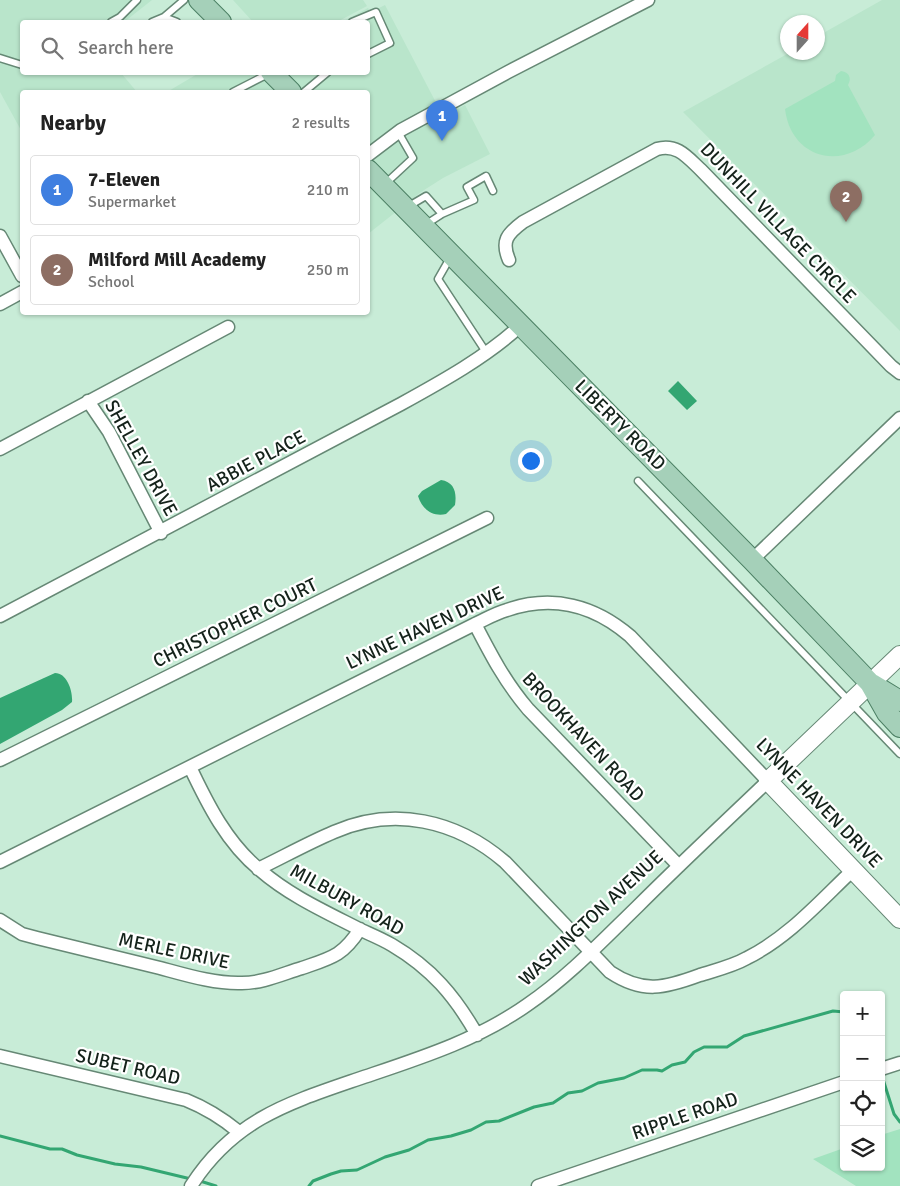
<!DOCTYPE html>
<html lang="en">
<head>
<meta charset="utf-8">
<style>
	:root { --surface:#fff; --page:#f2f2f2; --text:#222; --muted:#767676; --line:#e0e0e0; --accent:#ea580c }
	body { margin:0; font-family:Signika,sans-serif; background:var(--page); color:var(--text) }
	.controls { position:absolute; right:15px; bottom:15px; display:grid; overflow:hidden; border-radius:5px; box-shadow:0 1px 4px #0004 }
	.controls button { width:45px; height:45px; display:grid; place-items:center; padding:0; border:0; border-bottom:1px solid var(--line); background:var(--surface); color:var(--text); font:25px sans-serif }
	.compass { position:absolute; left:780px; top:15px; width:45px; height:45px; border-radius:50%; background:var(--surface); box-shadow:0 1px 4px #0004; rotate:21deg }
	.you { position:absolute; left:530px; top:460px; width:18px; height:18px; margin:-12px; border:4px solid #fff; border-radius:50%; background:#1a73e8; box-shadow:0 0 0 8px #1a73e833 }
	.badge { display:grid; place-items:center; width:32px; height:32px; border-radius:50%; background:var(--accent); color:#fff; font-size:16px; font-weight:700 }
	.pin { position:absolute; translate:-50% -41px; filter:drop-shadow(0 1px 2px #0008) }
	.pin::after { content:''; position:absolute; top:26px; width:18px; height:15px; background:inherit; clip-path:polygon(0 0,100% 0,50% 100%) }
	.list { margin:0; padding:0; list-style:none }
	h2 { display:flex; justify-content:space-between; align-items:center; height:65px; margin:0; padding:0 20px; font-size:21px }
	h2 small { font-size:16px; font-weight:400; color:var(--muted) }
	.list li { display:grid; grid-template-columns:32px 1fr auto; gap:15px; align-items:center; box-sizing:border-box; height:70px; margin:0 10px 10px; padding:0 10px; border:1px solid var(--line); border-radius:5px }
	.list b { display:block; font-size:19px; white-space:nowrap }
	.list p { margin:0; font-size:16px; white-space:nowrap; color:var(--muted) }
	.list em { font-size:16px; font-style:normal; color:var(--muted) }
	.icon { flex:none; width:28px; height:28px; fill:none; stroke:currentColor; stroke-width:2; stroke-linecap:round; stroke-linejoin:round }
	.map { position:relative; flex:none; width:900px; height:1186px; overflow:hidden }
	.search { position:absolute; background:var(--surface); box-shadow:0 1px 4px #0004; left:20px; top:20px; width:350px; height:55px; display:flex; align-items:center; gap:12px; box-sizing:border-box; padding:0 18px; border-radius:5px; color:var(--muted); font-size:19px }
	.panel { position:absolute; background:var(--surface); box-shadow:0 1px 4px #0004; left:20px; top:90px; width:350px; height:225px; border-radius:5px }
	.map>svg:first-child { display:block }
</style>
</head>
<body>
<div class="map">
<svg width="900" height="1186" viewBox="0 0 900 1186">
	<rect width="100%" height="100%" fill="#c8ecd7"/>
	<!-- built -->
	<path fill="#b9e5cb" d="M0,0h152l-28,22h-102v50l99,1 16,19h-115v40l-22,-40z
		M233,0h130l4,6 -30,16h-84z
		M882,0h18v331l-217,-219 106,-59 29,-1v-16z
		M385,5l58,111 22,-11 25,49 -47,24 -22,14 -53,42v-142h-127l23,-19 104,-1v-50h-26l26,-14 3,4z
		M199,73v-1l60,1 -34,19h-58z"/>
	<!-- green -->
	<path fill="#a2e3bf" d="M841,71c8,1 11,7 7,14l27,50c-31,37 -84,24 -90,-26l50,-28 1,-6z
		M900,1129v57h-44l-43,-27 31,-11v19h37v-32z"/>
	<!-- water -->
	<path fill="#33a672" d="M678,381l19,20 -10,9 -19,-19z
		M441,480c13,2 16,12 14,25l-9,9c-14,3 -24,-5 -28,-18l4,-5z
		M55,673c12,0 18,18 17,29l-10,8 -62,34v-46z"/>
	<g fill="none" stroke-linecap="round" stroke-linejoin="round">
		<!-- stream -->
		<path stroke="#33a672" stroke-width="3" d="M881,1073l13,41 6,8
			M0,1136l50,13h12l15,6 38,9 26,3 50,12
			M200,1181l16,5
			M309,1186l4,-5 18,-7 10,-3 16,-1 28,-13 24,-7 19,-10 23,-4 20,-6 15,-8 13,-1 35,-14 19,-4 15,-10 14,-2 16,-8 26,-5 18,-8h15l5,1 10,-6 13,-3 9,-10 10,-5h23l17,-11 89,-25 11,1"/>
		<!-- lane casing -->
		<g stroke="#668875" stroke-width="9">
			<path id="lane" d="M111,22l9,-5 17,-17
				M152,22l12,-5
				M177,22l-13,-5 20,-17
				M352,22l24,-10 14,31 -22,11
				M0,58l22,7
				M233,92l37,-19
				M304,92l24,-20
				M385,184l28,-26 -15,-26
				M409,206l17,-10 16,18
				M425,225l17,-11 32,-14 -7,-13 19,-11 7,15
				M450,258l-12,21 48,73
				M638,481l262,273"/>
		</g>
		<!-- street casing -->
		<g stroke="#668875" stroke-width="15">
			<path id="street" d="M368,155l33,-25 107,-58 140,-72
				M0,236l22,40
				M509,260c-8,-19 -2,-26 14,-38l134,-73c20,-6 31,9 44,21l190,196 9,7
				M0,304l22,-12
				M88,401l21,31 52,101
				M0,449l228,-122
				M752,560l148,-142
				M0,616l401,-212c40,-22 87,-48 120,-79
				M475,624c16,31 30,58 53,85l151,157
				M0,760l487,-242
				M190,767c18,38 37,76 70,103 30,26 66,42 101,60 11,5 21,9 31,15 39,23 63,51 85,90
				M0,862l475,-238c11,-5 21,-11 32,-14 46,-16 88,-4 123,26l138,145c-44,42 -88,83 -131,126 -35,34 -69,70 -110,98 -51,36 -110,54 -169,74 -70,24 -125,41 -167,107
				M258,869c25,-12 50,-26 76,-37 60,-26 122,-12 171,30l105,110c33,22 55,16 90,3 16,-5 33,-9 47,-17 42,-21 73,-57 106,-88
				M0,920l22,14 15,4c41,10 82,20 123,30 26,7 55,16 82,15 21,0 40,-9 60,-15 29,-10 41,-12 58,-39
				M0,1056l186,44c20,8 36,18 53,32
				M881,1069l19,-6
				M538,1186l306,-104"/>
		</g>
		<!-- secondary casing -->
		<g stroke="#668875" stroke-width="20">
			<path id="secondary" d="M900,655l-132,126 132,138"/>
		</g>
		<!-- primary casing -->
		<g stroke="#4b7f63" stroke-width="22">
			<path id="primary" d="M199,0l22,22
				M271,72l20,20
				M368,170l384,390 118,123 17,30 13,14
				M872,684l28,17"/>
		</g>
		<!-- lane -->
		<use href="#lane" stroke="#fff" stroke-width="6"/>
		<!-- street -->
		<use href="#street" stroke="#fff" stroke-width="12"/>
		<!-- secondary -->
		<use href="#secondary" stroke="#fff" stroke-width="18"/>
		<!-- primary -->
		<use href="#primary" stroke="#a5d0b9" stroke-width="20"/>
	</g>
	<g text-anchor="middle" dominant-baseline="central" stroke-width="4.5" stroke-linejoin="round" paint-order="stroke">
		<!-- street labels -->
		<g font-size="19" fill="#14221a" stroke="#fff">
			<text transform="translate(778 223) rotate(46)">DUNHILL VILLAGE CIRCLE</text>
			<text transform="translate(620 425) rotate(45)">LIBERTY ROAD</text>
			<text transform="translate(141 458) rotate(61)">SHELLEY DRIVE</text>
			<text transform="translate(256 461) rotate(-28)">ABBIE PLACE</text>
			<text transform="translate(235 623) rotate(-26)">CHRISTOPHER COURT</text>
			<text transform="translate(425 628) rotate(-25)">LYNNE HAVEN DRIVE</text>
			<text transform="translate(583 737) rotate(47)">BROOKHAVEN ROAD</text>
			<text transform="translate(819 803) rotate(46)">LYNNE HAVEN DRIVE</text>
			<text transform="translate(347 900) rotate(29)">MILBURY ROAD</text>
			<text transform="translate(591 918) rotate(-43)">WASHINGTON AVENUE</text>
			<text transform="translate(174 951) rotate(12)">MERLE DRIVE</text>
			<text transform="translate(128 1067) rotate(13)">SUBET ROAD</text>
			<text transform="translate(685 1116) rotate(-19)">RIPPLE ROAD</text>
		</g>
	</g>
</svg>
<div class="controls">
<button>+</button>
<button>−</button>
<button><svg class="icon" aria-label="locate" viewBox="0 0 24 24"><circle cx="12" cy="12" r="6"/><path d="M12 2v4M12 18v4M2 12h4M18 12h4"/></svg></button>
<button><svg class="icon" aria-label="layers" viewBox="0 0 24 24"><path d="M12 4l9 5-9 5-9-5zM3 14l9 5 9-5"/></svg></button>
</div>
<svg class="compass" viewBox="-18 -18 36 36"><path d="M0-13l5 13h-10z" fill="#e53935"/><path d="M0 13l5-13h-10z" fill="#767676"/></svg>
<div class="you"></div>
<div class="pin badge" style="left:442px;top:141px;background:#3f7fe0">1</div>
<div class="pin badge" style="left:846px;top:222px;background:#8d6e63">2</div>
<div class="search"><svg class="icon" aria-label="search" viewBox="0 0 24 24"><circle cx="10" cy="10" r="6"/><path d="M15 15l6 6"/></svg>Search here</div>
<section class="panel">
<h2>Nearby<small>2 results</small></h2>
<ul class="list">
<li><span class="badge" style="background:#3f7fe0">1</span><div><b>7-Eleven</b><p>Supermarket</p></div><em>210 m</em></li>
<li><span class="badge" style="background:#8d6e63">2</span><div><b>Milford Mill Academy</b><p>School</p></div><em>250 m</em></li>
</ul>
</section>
</div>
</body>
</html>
